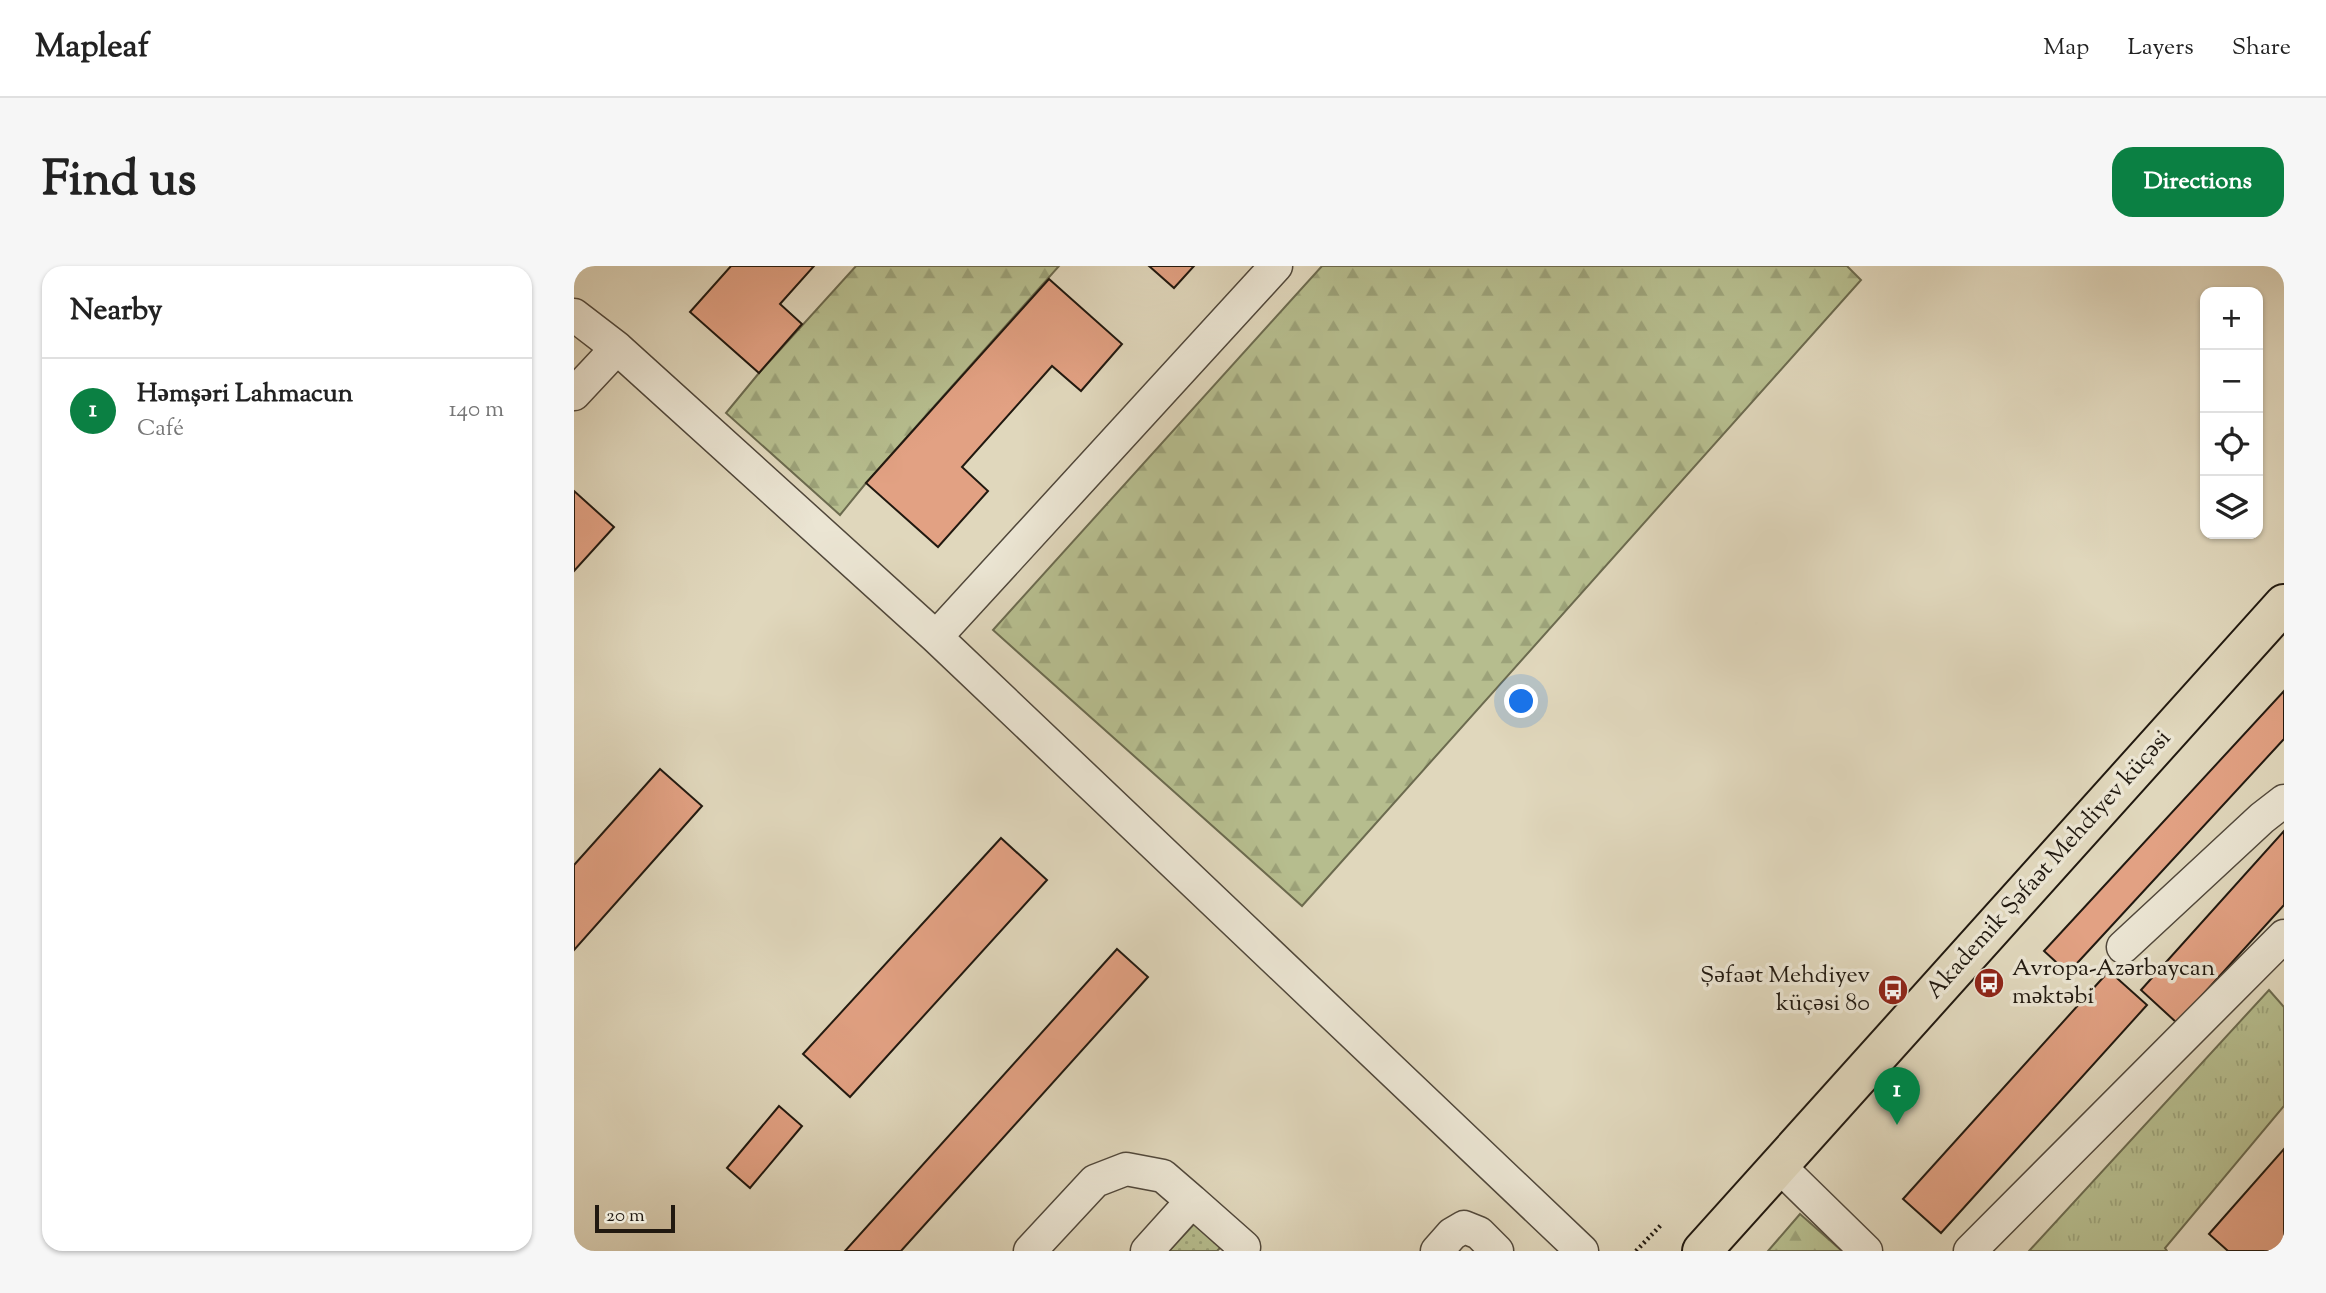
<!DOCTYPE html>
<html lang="en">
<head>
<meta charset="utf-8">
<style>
	:root { --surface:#fff; --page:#f6f6f6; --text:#222; --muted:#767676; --line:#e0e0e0; --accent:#0b8043 }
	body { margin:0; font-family:"Sorts Mill Goudy",serif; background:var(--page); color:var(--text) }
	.controls { position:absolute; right:21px; top:21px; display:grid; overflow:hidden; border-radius:14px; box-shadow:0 2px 5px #0004 }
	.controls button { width:63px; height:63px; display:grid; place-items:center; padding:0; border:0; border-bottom:2px solid var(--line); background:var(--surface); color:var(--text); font:35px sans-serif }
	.scale { position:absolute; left:21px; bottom:18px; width:80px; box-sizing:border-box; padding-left:7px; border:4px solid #211910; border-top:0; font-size:19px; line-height:24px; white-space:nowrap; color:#211910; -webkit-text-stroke:5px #ebe5d3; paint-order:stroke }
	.you { position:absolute; left:948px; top:436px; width:24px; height:24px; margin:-18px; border:5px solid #fff; border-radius:50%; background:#1a73e8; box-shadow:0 0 0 10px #1a73e833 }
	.badge { display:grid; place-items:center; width:46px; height:46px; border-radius:50%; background:var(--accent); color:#fff; font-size:23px; font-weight:700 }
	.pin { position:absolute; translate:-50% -58px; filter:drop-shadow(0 2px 4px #0008) }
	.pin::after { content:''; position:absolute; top:37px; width:24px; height:21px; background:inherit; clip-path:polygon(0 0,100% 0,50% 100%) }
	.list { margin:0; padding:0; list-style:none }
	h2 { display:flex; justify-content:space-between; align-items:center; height:91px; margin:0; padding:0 28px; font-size:30px }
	h2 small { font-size:23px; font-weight:400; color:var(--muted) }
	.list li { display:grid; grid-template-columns:46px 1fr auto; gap:21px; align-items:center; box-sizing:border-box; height:105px; padding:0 28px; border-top:2px solid var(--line) }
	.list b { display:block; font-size:26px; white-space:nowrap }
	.list p { margin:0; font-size:23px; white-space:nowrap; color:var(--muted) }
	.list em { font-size:23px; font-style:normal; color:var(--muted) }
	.icon { flex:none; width:38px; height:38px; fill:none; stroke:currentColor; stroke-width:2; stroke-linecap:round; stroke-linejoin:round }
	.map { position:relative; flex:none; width:1710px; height:985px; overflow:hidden; border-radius:21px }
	header { display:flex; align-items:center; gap:42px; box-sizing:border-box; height:98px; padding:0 35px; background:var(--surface); border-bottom:2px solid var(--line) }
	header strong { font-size:33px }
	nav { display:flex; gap:38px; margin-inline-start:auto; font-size:24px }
	.intro { display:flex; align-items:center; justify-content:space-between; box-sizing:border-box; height:168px; padding:0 42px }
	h1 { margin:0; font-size:49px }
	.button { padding:18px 32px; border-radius:21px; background:var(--accent); color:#fff; font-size:24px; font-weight:700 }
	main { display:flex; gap:42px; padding:0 42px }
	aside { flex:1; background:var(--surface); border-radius:21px; box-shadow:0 2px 5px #0004 }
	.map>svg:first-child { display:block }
</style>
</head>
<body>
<header>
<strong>Mapleaf</strong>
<nav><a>Map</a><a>Layers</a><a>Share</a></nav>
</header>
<div class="intro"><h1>Find us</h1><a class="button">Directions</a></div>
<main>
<aside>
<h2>Nearby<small></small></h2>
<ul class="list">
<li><span class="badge">1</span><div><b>Həmşəri Lahmacun</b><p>Café</p></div><em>140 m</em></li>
</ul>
</aside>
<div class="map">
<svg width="1710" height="985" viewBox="0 0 1710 985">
	<defs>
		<pattern id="grass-tufts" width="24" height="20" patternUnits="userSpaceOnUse" patternTransform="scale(1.75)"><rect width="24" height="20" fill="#b6bd8e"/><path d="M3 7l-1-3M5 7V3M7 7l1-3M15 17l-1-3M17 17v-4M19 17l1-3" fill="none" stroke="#9ca279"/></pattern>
		<pattern id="forest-firs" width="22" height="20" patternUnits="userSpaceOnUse" patternTransform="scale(1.75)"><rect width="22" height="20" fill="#b6bd8e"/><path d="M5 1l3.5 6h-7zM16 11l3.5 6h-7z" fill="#9ca279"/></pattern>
		<pattern id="park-dots" width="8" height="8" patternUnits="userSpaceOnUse" patternTransform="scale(1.75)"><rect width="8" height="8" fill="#b6bd8e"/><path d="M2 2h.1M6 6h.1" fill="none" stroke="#9ca279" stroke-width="1.8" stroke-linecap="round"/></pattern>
	</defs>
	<rect width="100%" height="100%" fill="#e0d7bc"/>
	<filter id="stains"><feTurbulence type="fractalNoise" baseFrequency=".00286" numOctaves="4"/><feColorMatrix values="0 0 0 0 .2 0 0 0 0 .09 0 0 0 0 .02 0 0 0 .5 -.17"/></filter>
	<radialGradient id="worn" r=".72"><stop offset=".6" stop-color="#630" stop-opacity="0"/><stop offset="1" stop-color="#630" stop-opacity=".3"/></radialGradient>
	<!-- grass -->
	<path fill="url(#grass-tufts)" stroke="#6c6b4f" stroke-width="2" d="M1695,724l15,17v99l-119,142 2,3h-138z"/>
	<!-- forest -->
	<path fill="url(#forest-firs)" stroke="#6c6b4f" stroke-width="2" d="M282,0h203l-193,217 -26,32 -114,-102 33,-40z
		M748,0h525l14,14 -559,626 -309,-276z
		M1226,948l42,37h-74z"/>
	<!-- park -->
	<path fill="url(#park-dots)" stroke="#6c6b4f" stroke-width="2" d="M622,956l26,24 -5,5h-48z"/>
	<!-- building -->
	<path fill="#e2a183" stroke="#211910" stroke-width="2" d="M157,0h83l-34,38 22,20 -43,49 -69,-61z
		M575,0h45l-20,22z
		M475,13l73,65 -41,47 -29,-25 -90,101 26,24 -50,56 -72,-64z
		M0,225l40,36 -40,44z
		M1710,425v48l-216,234 -24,-22z
		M86,503l42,37 -128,144v-85z
		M1710,565v74l-107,118 -36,-33z
		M427,572l46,42 -197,217 -47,-43z
		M543,683l31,28 -247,274h-56z
		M1535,705l38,34 -206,228 -38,-34z
		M205,840l23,20 -52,62 -23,-20z
		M1710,883v102h-56l-19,-17z"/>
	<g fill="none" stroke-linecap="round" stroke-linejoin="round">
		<!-- minor casing -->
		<g stroke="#51483b" stroke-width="35">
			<path id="minor" d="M0,49l43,33 319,289 646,614
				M0,128l43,-46
				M362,371l340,-371
				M1549,681l139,-129 22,-17
				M1204,899l88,86
				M456,985l65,-70 31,-12 37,7 29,25
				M573,985l45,-50 52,46 -4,4
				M863,985l15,-17 12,-7 15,6 18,18
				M1396,985l314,-315"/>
		</g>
		<!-- major casing -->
		<g stroke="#211910" stroke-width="42">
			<path id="major" d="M1128,985l582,-647"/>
		</g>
		<!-- path -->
		<path stroke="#211910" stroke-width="4.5" stroke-dasharray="2 3.5" stroke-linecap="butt" d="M1062,985l25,-26"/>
		<!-- minor -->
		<use href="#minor" stroke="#ebe5d3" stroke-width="32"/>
		<!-- major -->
		<use href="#major" stroke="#e0d7bc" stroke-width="38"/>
	</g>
	<!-- icons -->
	<defs>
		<g id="bus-disc" transform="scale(1.575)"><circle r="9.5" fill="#8f2418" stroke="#ebe5d3"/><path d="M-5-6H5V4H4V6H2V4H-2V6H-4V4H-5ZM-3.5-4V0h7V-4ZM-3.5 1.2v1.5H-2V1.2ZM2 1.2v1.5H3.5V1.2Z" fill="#fff"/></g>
	</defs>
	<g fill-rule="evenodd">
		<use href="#bus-disc" x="1415" y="717"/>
		<use href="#bus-disc" x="1319" y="724"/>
	</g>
	<g text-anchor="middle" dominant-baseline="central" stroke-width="7" stroke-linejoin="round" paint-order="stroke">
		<!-- street labels -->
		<g font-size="24" fill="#211910" stroke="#ebe5d3">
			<text transform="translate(1475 599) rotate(-48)">Akademik Şəfaət Mehdiyev küçəsi</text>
		</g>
		<!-- poi labels -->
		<g font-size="24" fill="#211910" stroke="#ebe5d3" text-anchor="start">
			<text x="1438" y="703">Avropa-Azərbaycan<tspan x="1438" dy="28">məktəbi</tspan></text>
			<text x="1296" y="710" text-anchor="end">Şəfaət Mehdiyev<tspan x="1296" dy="28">küçəsi 80</tspan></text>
		</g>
	</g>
	<rect width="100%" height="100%" filter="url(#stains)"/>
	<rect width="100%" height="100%" fill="url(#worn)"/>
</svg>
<div class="controls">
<button>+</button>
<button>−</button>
<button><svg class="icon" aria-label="locate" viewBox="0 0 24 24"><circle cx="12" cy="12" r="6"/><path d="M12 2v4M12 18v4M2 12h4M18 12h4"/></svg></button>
<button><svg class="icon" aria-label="layers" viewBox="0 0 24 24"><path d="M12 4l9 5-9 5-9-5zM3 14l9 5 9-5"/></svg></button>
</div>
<div class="scale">20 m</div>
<div class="you"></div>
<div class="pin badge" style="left:1323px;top:859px">1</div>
</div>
</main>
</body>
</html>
